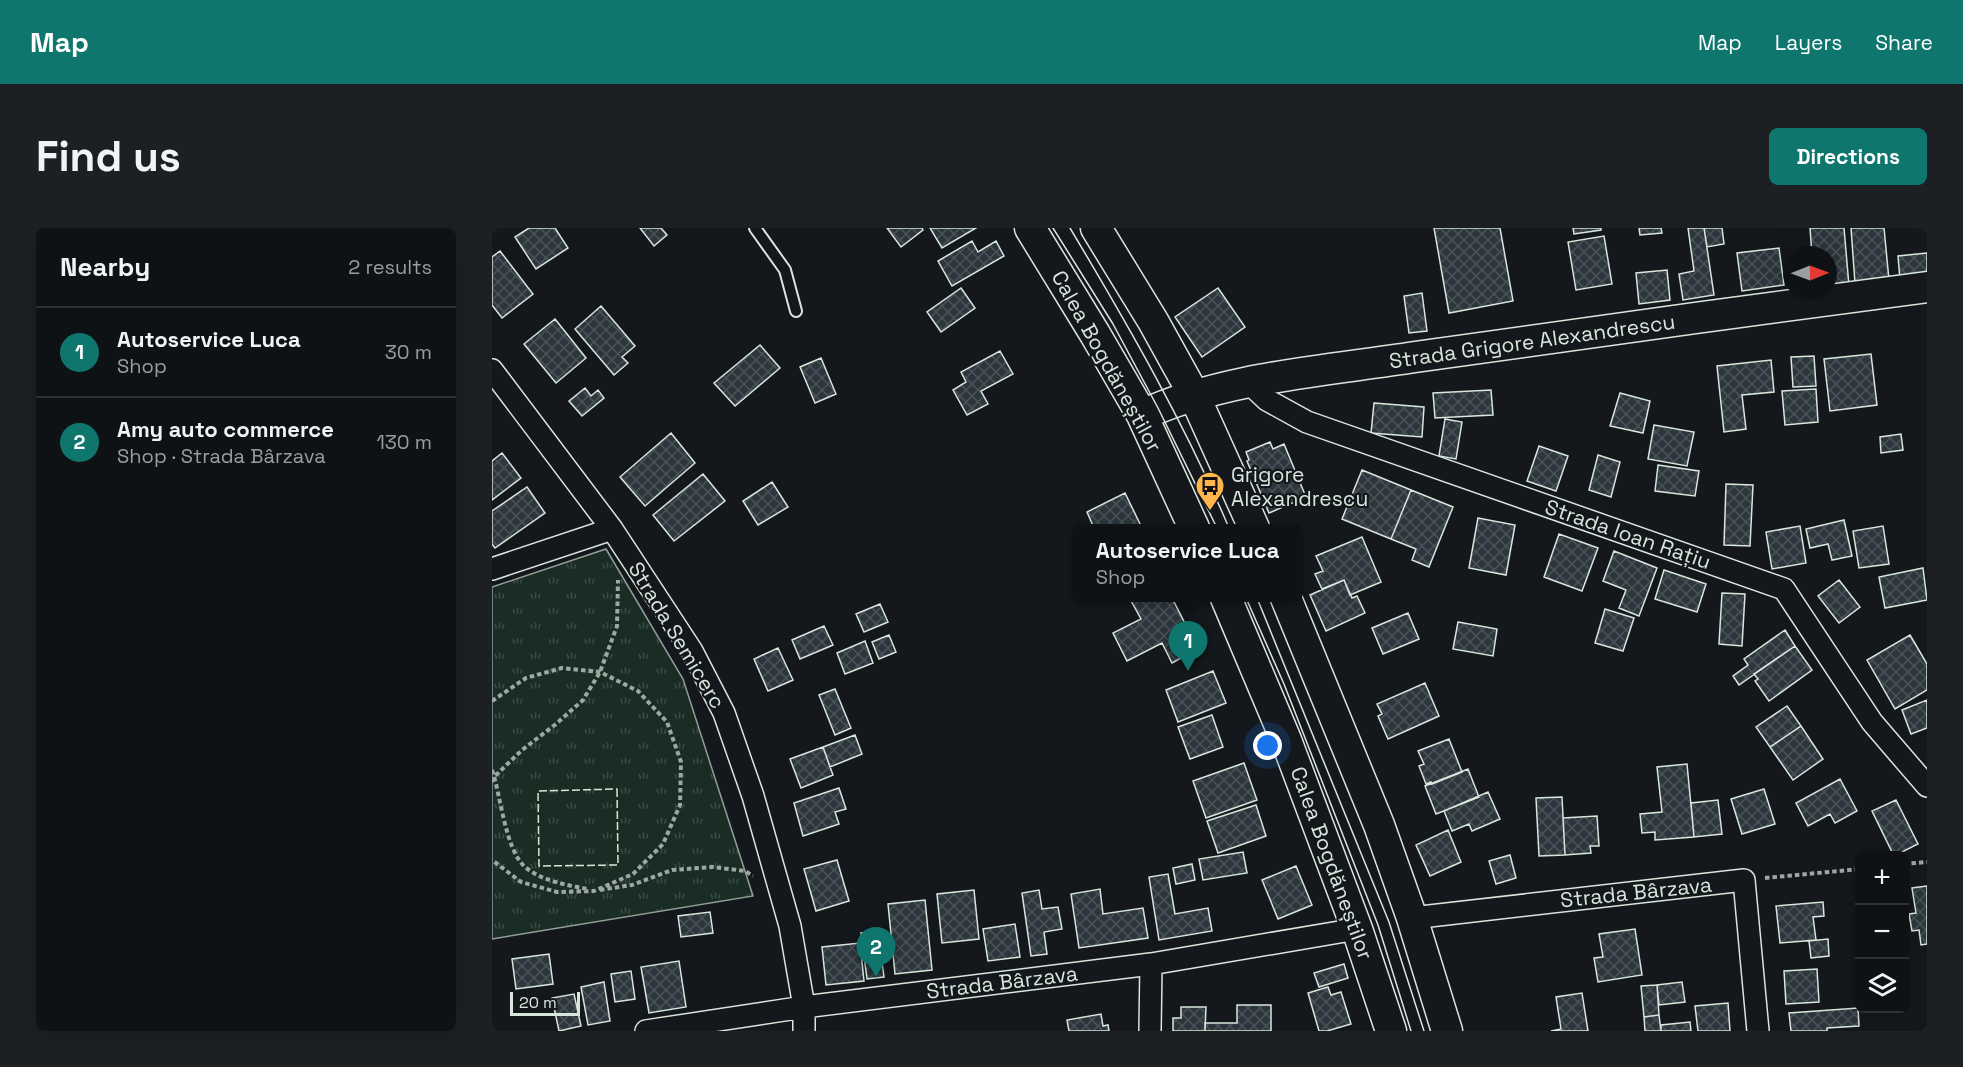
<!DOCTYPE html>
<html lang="en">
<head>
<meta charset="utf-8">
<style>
	:root { --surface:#0f1215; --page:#1d2022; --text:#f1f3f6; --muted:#9b9ea0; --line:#2f3234; --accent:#0f766e }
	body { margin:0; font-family:"Space Grotesk",sans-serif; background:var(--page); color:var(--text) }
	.controls { position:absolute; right:18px; bottom:18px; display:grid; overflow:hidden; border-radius:9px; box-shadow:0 6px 24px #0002 }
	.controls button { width:54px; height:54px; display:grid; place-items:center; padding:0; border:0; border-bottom:2px solid var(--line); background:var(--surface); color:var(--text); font:30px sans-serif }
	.compass { position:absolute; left:1291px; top:18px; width:54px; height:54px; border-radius:50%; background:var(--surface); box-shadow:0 6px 24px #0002; rotate:89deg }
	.scale { position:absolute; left:18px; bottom:15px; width:70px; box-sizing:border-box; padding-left:6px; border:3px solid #d8e6dc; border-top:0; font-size:16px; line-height:21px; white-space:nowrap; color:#d8e6dc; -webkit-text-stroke:4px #14181c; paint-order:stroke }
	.you { position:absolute; left:776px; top:518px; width:21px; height:21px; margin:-15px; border:4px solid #fff; border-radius:50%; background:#1a73e8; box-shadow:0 0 0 9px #1a73e833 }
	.badge { display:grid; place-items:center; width:39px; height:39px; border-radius:50%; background:var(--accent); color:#fff; font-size:20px; font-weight:700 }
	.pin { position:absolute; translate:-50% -50px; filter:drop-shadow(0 2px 3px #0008) }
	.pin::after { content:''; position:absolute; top:32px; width:21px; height:18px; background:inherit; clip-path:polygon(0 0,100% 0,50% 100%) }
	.popup { position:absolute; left:580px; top:296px; width:231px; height:78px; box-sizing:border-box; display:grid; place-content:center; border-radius:9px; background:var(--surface); filter:drop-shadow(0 2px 4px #0005); font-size:20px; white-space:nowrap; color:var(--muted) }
	.popup b { font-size:22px; color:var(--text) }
	.popup::after { content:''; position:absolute; left:50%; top:100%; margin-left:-12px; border:12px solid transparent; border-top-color:var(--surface) }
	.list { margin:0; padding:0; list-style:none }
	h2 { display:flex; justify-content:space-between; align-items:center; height:78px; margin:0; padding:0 24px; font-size:26px }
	h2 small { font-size:20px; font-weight:400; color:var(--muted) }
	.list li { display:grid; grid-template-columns:39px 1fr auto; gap:18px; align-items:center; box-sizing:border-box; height:90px; padding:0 24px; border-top:2px solid var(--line) }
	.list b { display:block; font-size:22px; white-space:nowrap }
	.list p { margin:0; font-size:20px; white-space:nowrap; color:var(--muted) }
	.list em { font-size:20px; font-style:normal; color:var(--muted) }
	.icon { flex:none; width:33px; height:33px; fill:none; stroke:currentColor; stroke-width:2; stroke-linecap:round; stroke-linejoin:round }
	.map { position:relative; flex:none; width:1435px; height:803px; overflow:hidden; border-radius:9px }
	header { display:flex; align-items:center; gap:36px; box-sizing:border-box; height:84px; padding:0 30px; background:var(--accent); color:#fff }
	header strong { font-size:28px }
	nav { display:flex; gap:33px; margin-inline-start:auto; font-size:21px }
	.intro { display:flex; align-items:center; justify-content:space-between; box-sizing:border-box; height:144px; padding:0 36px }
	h1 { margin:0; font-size:42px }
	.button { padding:15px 27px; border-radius:9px; background:var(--accent); color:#fff; font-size:21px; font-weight:700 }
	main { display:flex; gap:36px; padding:0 36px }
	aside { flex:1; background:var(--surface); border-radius:9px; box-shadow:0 6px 24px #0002 }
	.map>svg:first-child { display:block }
</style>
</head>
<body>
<header>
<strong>Map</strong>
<nav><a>Map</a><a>Layers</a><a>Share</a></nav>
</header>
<div class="intro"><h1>Find us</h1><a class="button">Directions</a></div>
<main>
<aside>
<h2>Nearby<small>2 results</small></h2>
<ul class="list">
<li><span class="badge">1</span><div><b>Autoservice Luca</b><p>Shop</p></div><em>30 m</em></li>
<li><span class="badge">2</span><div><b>Amy auto commerce</b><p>Shop · Strada Bârzava</p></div><em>130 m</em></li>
</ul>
</aside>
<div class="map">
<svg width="1435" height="803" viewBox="0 0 1435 803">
	<defs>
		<pattern id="park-tufts" width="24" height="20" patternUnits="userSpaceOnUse" patternTransform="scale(1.5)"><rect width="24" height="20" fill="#1a2d24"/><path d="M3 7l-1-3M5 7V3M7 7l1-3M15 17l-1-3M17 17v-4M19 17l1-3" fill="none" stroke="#3b4b43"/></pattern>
		<pattern id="building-cross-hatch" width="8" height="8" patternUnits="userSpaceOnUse" patternTransform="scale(1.5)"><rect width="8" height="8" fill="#2c363c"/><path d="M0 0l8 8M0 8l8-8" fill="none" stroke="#4a5358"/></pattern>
	</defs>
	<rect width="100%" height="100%" fill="#14181c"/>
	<!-- park -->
	<path fill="url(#park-tufts)" stroke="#939e99" stroke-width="1.5" d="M114,321l77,130 70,217 -261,43v-352z"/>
	<!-- building -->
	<path fill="url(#building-cross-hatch)" stroke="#d8e6dc" stroke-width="1.5" d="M37,0h26l13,20 -32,21 -21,-32z
		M148,0h21l6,7 -13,11z
		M395,0h35l1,2 -22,17z
		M438,0h46l-34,20z
		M942,0h66l13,73 -64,12z
		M1081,0h28v2l-27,4z
		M1147,0h22l1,5 -22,2z
		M1196,0h16l10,67 -31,5 -4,-26 15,-3z
		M1212,0h18l2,16 -17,3z
		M1318,0h34l5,58 -21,2v-33h-16z
		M1359,0h33l5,52 -34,3z
		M1112,8l8,48 -36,6 -8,-48z
		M480,13l6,11 18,-11 8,15 -52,30 -14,-25z
		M1287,20l5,37 -42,6 -5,-38z
		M8,23l33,43 -31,24 -10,-13v-48z
		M1435,25v24l-27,3 -2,-24z
		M1175,42l3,30 -31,4 -3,-31z
		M469,60l14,20 -34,24 -14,-20z
		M726,60l27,39 -43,30 -27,-40z
		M930,65l5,38 -18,2 -5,-37z
		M109,78l34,40 -13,11 6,6 -14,12 -39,-46z
		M63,91l31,39 -30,25 -32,-39z
		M268,117l20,23 -45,38 -21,-23z
		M508,123l13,23 -32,17 7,13 -21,11 -14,-25 13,-8 -5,-10z
		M1379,126l6,51 -47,6 -6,-52z
		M1322,128l2,30 -23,1 -2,-30z
		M329,130l15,36 -21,9 -15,-36z
		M1279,132l3,32 -32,3 4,34 -22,3 -7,-66z
		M93,160l6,8 7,-6 6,8 -22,18 -13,-15z
		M1324,161l2,33 -33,3 -3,-34z
		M999,162l2,25 -58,3 -2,-25z
		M1128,165l30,8 -7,32 -33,-7z
		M882,175l50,4 -2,30 -51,-4z
		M953,191l17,3 -6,37 -17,-3z
		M1162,197l40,7 -7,34 -39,-7z
		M179,205l24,30 -50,43 -25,-29z
		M1409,206l2,16 -22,3 -1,-16z
		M778,214l3,7 11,-5 22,53 -37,16 -22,-52 2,-1 -3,-8z
		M1047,218l29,10 -12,35 -29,-10z
		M10,225l19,25 -29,22v-39z
		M1106,227l22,7 -9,35 -22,-7z
		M1166,237l41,6 -4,25 -40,-5z
		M870,242l49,20 -20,49 -49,-20z
		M211,246l22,27 -51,40 -21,-26z
		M280,254l16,25 -30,18 -15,-24z
		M1234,256l27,1 -3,61 -26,-1z
		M35,259l18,26 -50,35 -3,-4v-33z
		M919,262l42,17 -24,60 -17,-7 4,-11 -25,-10z
		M633,265l17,35h-50h2l-7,-16z
		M986,290l37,7 -9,50 -37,-7z
		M1352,292l8,36 -20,4 -4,-16 -18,4 -4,-19z
		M1308,298l6,37 -34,6 -6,-37z
		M1391,298l6,38 -30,4 -6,-37z
		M1067,306l39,14 -16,43 -38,-14z
		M870,309l19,45 -31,13 -6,-15 -22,9 -7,-15 8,-3 -7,-15z
		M1122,323l43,17 -18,48 -20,-8 7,-18 -23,-9z
		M1431,340l4,32 -42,8 -6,-31z
		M1172,342l42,14 -9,28 -42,-13z
		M852,352l8,18 5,-2 8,17 -39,18 -16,-36z
		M1347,352l21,27 -21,16 -21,-27z
		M1230,365l23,1 -3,52 -23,-2z
		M641,370h39l26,51 -26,14 -10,-20 -35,18 -14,-28 28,-14 -11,-20z
		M388,376l8,18 -24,10 -8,-18z
		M1113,381l29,9 -11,33 -28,-8z
		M916,385l11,26 -36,15 -11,-26z
		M966,394l39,7 -4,27 -40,-7z
		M332,398l9,19 -33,14 -8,-19z
		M1293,402l10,16 -56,39 -6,-9 15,-11 -4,-6z
		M397,407l7,17 -17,7 -7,-17z
		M1418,407l17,29v26l-32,19 -28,-49z
		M373,413l8,22 -28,11 -8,-21z
		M1303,418l17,24 -43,31 -14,-20 3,-2 -4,-5z
		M286,420l15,32 -25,11 -14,-32z
		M721,443l13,32 -48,19 -12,-32z
		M933,455l14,33 -51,23 -10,-23 4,-2 -5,-10z
		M343,461l16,39 -16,7 -16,-40z
		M1435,472v28l-16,6 -9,-24z
		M1295,478l14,20 -31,21 -14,-20z
		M720,487l11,32 -33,12 -12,-32z
		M1309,498l22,33 -30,21 -23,-33z
		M363,507l7,19 -32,13 -7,-20z
		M957,511l13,33 -30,12 -1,-2 -5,2 -7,-18 5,-2 -6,-13z
		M331,519l10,28 -32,13 -11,-29z
		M752,535l13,37 -51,18 -13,-37z
		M1195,536l7,73 -39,3v-8l-13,1 -2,-19 22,-2 -5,-45z
		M976,541l11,28 -43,17 -11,-28z
		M1348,551l17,32 -22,12 -5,-9 -22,12 -12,-23z
		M347,560l7,21 -11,3 4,12 -36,12 -9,-33z
		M1272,561l11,35 -33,10 -11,-35z
		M996,564l12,27 -28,12 -3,-7 -17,7 -8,-20z
		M1070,569l3,58 -26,1 -3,-58z
		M1226,572l4,34 -28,3 -3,-34z
		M1404,572l22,44 -24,12 -22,-45z
		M764,577l10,31 -48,17 -11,-32z
		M1105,588l2,30h-9l1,7 -26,2 -2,-37z
		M956,602l13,32 -31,14 -14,-31z
		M751,624l4,21 -44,7 -4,-21z
		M1018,627l6,23 -20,6 -7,-23z
		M345,632l12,41 -33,10 -12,-42z
		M700,636l3,16 -19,4 -3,-16z
		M804,638l16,39 -34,14 -16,-39z
		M676,646l7,40 33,-6 4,23 -53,9 -10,-63z
		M1435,658v58l-6,1 -2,-15 -7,1 -3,-17 7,-1 -4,-25z
		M608,661l3,25 40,-6 5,30 -69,10 -8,-54z
		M482,662l5,49 -37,4 -5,-49z
		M547,662l3,19 16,-2 4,22 -18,3 3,22 -16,2 -9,-63z
		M433,672l7,70 -37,4 -7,-70z
		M1331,674l1,14 -11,1 3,23 -36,3 -4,-37z
		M218,684l3,21 -32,4 -3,-21z
		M523,696l5,33 -32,4 -5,-32z
		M1143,701l7,46 -44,7 -4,-24 9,-1 -4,-23z
		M386,703l6,46 -17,2 -6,-46z
		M1336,711l1,17 -18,2 -2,-17z
		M368,715l4,38 -38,4 -4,-38z
		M57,726l4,30 -37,5 -4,-30z
		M187,733l7,46 -37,6 -8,-46z
		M852,736l4,14 -29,9 -5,-14z
		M1325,741l2,33 -33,2 -2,-33z
		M139,743l4,28 -20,3 -4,-28z
		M112,754l6,39 -22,4 -7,-38z
		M1190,754l3,20 -26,3 -2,-20z
		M1165,757l2,30 -15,2 -3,-31z
		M836,759l3,8 10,-3 10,32 -24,7h-8l-11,-38z
		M1090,765l6,38h-37l10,-2 -5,-32z
		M82,766l7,32 -22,5 -7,-33z
		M1236,775l2,28h-32l-3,-25z
		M745,777h34v26h-66v-8h32z
		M689,779h25l-1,24h-32v-13h8z
		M1366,780l1,18 -32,2v3h-36l-2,-18z
		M609,786l2,12 5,-1 1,6h-40l-2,-11z
		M1167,787l2,16h-16l-1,-14z
		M1198,794l1,9h-30v-6z"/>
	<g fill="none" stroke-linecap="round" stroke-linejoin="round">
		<!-- lane casing -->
		<g stroke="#d8e6dc" stroke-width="14">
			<path id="lane" d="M263,0l30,42 11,41"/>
		</g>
		<!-- street casing -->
		<g stroke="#d8e6dc" stroke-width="24">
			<path id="street" d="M0,142l120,159 80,122 32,62 29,83 37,130 14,81v24
				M757,155l18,17 40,22 477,167 88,133 55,64
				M0,341l120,-40
				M920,690l332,-38 14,151
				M154,803l158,-24 347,-43 206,-35
				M658,803l1,-67"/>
		</g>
		<!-- secondary casing -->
		<g stroke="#d8e6dc" stroke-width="33">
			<path id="secondary" d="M538,0l65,106 47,81 52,113
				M604,0l57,93 41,74 60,133
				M650,187c83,-38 183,-44 273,-58 171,-25 341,-47 512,-70
				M734,370l60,142 71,189 34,102
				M794,370l93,227 33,93 35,113"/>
		</g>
		<!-- path -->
		<path stroke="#9da8a2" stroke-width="4" stroke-dasharray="4.5 3" stroke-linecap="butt" d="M0,473l34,-23 36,-10 38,4 38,19 29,31 14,40 -1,43 -17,39 -30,30 -39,17 -37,1 -36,-10 -29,-22
			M0,542c9,26 13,79 33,97 17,14 42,18 62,22
			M0,554l2,-5 28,-27 34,-26 27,-24 17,-28 17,-46 1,-46
			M1412,636l23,-2
			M1273,650l95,-9
			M108,662l32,-5 40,-15 41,-3 32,4 8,5"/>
		<!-- lane -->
		<use href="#lane" stroke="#14181c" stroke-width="10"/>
		<!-- street -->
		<use href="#street" stroke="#14181c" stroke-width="21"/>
		<!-- secondary -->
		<use href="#secondary" stroke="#14181c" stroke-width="30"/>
		<!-- tram -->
		<path stroke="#d8e6dc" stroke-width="1.5" d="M561,0l60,96 45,84 59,120
			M578,0c58,97 115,196 159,300
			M754,370l38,86 94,241 33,106
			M765,370l132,324 35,109"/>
		<!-- fence -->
		<path stroke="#d8e6dc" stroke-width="1.5" stroke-dasharray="8 3" stroke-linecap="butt" d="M125,561l1,76 -79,1 -1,-75z"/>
	</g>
	<!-- icons -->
	<defs>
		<g id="bus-pin" transform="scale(1.5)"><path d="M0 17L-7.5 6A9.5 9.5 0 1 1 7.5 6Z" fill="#ffb74d" stroke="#14181c"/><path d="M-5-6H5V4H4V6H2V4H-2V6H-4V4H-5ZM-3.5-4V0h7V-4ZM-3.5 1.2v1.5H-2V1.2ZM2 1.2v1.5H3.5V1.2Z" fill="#111"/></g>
	</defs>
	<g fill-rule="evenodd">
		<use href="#bus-pin" x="718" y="258"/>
	</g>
	<g text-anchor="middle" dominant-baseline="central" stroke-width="4.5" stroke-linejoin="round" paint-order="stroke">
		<!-- street labels -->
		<g font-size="21" fill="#d8e6dc" stroke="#14181c">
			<text transform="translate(1040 113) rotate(-8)">Strada Grigore Alexandrescu</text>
			<text transform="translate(615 133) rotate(61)">Calea Bogdăneștilor</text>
			<text transform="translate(1136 306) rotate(19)">Strada Ioan Rațiu</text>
			<text transform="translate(185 407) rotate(59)">Strada Semicerc</text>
			<text transform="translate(840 635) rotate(70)">Calea Bogdăneștilor</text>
			<text transform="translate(1144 664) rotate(-6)">Strada Bârzava</text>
			<text transform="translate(510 754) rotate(-7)">Strada Bârzava</text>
		</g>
		<!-- poi labels -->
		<g font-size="21" fill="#d8e6dc" stroke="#14181c" text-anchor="start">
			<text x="739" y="246">Grigore<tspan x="739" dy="24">Alexandrescu</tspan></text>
		</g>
	</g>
</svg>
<div class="controls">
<button>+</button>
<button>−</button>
<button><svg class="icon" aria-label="layers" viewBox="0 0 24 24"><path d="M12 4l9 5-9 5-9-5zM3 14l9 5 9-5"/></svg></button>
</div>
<svg class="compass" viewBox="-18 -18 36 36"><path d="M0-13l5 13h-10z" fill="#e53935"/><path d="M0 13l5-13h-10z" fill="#9b9ea0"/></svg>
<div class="scale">20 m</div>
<div class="you"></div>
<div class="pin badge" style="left:696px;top:443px">1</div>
<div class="popup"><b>Autoservice Luca</b>Shop</div>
<div class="pin badge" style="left:384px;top:749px">2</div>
</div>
</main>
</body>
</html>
